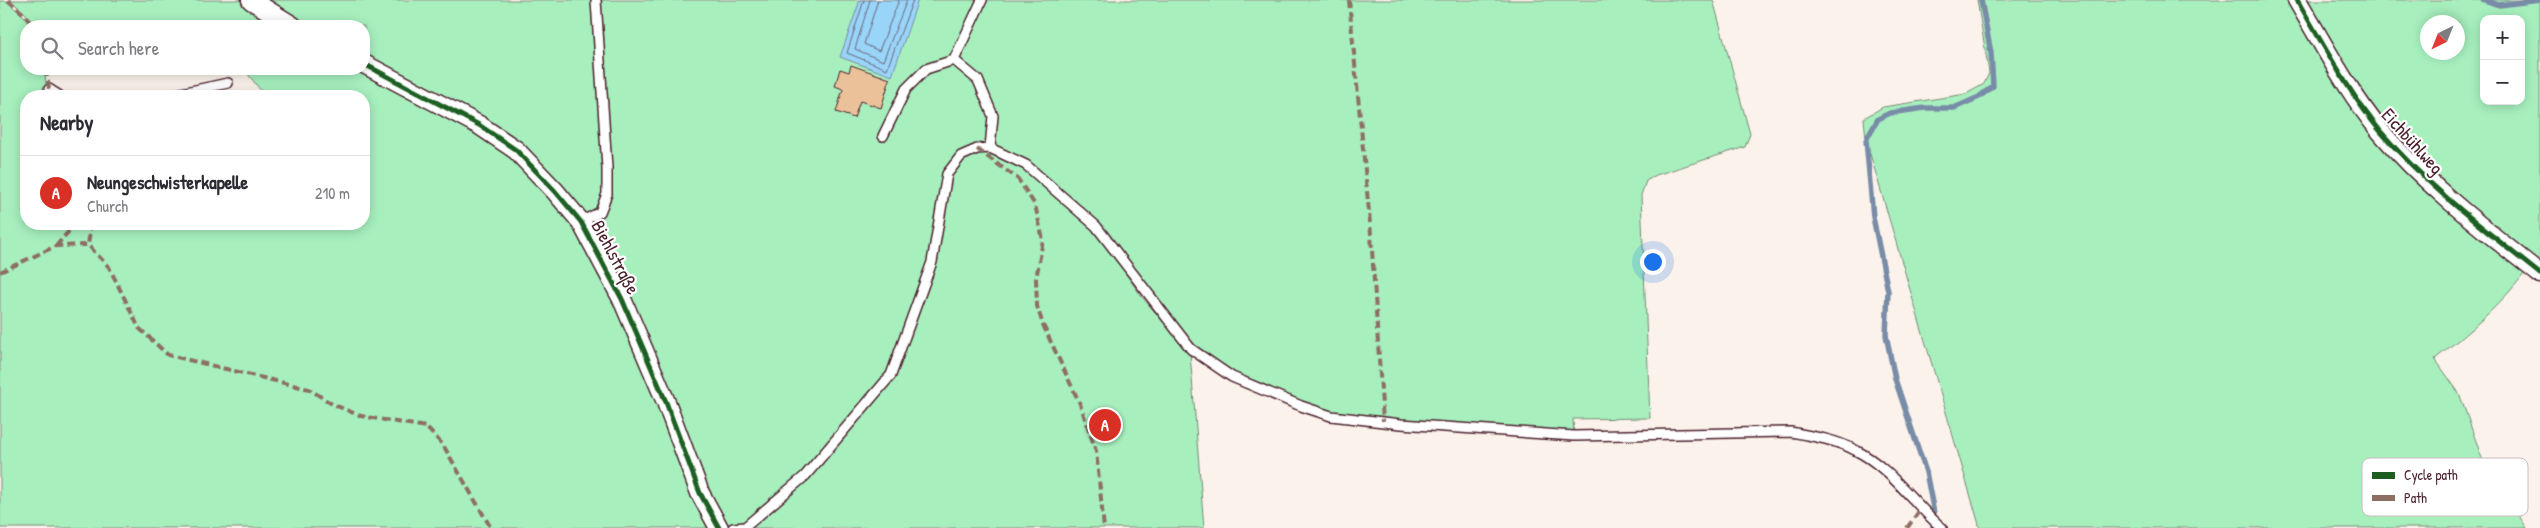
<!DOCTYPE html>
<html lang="en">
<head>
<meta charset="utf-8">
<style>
	:root { --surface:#fff; --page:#f7f7f7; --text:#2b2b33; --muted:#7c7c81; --line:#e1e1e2; --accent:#d93025 }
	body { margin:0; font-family:"Patrick Hand",sans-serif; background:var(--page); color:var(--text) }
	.controls { position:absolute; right:15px; top:15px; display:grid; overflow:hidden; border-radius:10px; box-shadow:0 2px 12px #0003 }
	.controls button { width:45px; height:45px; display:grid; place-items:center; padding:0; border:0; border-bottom:1px solid var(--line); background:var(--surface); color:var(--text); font:25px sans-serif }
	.compass { position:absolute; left:2420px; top:15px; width:45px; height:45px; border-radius:50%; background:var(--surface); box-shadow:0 2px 12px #0003; rotate:223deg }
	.you { position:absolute; left:1652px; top:261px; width:18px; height:18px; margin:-12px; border:4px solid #fff; border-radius:50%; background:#1a73e8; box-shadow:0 0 0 8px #1a73e833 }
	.badge { display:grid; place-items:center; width:32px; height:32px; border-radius:50%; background:var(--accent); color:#fff; font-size:16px; font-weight:700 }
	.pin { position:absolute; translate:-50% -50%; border:2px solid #fff; box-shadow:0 1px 5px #0006 }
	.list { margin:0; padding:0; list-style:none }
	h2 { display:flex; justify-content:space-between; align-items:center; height:65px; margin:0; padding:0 20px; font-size:21px }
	h2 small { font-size:16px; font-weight:400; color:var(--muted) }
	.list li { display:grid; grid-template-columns:32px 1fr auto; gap:15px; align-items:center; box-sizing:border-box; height:75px; padding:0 20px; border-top:1px solid var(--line) }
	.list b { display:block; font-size:19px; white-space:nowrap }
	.list p { margin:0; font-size:16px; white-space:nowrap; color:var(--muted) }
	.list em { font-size:16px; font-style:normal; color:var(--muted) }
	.icon { flex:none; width:28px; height:28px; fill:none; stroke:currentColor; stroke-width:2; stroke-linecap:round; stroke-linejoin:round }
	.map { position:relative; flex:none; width:2540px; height:528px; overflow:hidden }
	.search { position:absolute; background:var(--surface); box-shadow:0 2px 12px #0003; left:20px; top:20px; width:350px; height:55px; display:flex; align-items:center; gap:12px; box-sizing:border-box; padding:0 18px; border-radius:20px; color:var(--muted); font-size:19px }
	.panel { position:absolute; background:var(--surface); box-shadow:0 2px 12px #0003; left:20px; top:90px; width:350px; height:140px; border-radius:20px }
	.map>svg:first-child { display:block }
</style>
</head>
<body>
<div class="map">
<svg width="2540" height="528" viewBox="0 0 2540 528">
	<rect width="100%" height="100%" fill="#fbf3eb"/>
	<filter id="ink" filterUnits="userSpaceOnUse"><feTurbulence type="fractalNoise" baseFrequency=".02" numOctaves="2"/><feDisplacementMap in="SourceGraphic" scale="10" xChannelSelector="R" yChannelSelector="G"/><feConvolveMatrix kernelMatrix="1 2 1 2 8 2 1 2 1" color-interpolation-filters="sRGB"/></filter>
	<g filter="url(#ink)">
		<!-- green -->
		<path fill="#a7f0be" stroke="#788874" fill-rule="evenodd" d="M10,0h231l41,26h-70l-3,-4 -15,4h-161l-7,-12z
			M262,0h1451l37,134 -5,13 -89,28 -10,6 -5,14 9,223 -77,1 1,16 -243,-22 -56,-19 -41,-20 -41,-31 -95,-120 -71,-60 -32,-18 1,-29 -8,36 36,16 70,60 48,69 48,56 14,175h-456l25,-19 120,-133 37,-115 -42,113 -85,100 -60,51 -24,3 -93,-236 -67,-108 -195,-126v-32h-60z
			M1977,0h563v279l-12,-10c-27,36 -59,63 -93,90l24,34 25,71 43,64h-547l-114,-388 -2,-22 19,-11 83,-13 18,-10 5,-11zM2484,19h37v82h-37zM2428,22h30v30h-30z
			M0,1h6l18,15 6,10h-4v43h18l4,27h-22v128h338v-128h-99l-21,-27h113l119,63 36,24 61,69 44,77 95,226h-712z"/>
		<!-- water -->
		<path fill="#99d4f9" stroke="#798ca7" d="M860,0h58l-26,76 -52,-19z"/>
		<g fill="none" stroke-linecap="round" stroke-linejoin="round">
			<!-- shore -->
			<path stroke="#6a677d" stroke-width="1" d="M864,0l-17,53 40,16 26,-69
				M870,0l-15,49 28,12 24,-61
				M878,0l-14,44 15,7 20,-51"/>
			<!-- stream -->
			<path stroke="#798ca7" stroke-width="5.5" d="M2484,0l15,5 41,-5
				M1934,513l-8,-41 -31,-93 -9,-44 2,-44 -15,-74 -7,-77 12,-21 12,-6 35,-5h29l25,-11 14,-11 -2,-33 -10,-53
				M1933,528v-1"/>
		</g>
		<!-- building -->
		<path fill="#ebc19a" stroke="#4a1f2b" d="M851,65l39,14 -9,29 -21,-7 -6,17 -18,-6 7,-23 -8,-3 5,-17 9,3z
			M1110,411l5,25 -16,3 -5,-25z"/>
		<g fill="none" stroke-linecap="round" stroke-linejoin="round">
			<!-- service casing -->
			<g stroke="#4a1f2b" stroke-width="12">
				<path id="service" d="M954,60l28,-60
					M49,89l11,7
					M167,96l61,-13
					M883,136l23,-47 20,-20 28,-9 24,20 15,36 -3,32
					M581,222l19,-10 7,-18v-26l-11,-168
					M733,528l12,-1 60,-51 86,-101 41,-113 15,-88 14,-18 16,-7 13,-1 36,17 70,61 95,123 41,28 69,29 30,10 70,8 173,12 217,-4c22,4 45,8 64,18 35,17 58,53 87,78"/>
			</g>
			<!-- minor casing -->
			<g stroke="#4a1f2b" stroke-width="21">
				<path id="minor" d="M251,0l42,26
					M2297,0c26,44 51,92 84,132 46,54 104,98 159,142
					M364,64l115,61 37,25 39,41 26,31 41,77 44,103 34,91 19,35"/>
			</g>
			<!-- service -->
			<use href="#service" stroke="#fff" stroke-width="9"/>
			<!-- minor -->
			<use href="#minor" stroke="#fff" stroke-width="18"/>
			<!-- quiet -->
			<path stroke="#8d6e63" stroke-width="4" stroke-dasharray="8 4" stroke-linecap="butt" d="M8,0l17,15 7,11
				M1349,0l22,234 12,187
				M46,69l4,27
				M977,149l41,30 17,26 8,35 -7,39 1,27 6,19 37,79 16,47 8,77
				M86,224l4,6 -2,15
				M56,246l19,-22
				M0,272l56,-26 32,-1 21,22 30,61 29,27 141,34 23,15 29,12 65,11 17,18 48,83
				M1907,528l13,-18"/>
			<!-- cycleway casing -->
			<g stroke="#fff" stroke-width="8">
				<path id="cycleway" d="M2297,0c26,44 51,92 84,132 46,54 104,98 159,142
					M364,64l115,61 37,25 39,41 26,31 41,77 44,103 34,91 19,35"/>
			</g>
			<!-- cycleway -->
			<use href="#cycleway" stroke="#1b5e20" stroke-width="5"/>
		</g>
	</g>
	<g text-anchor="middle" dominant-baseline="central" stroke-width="4.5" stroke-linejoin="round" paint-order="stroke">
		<!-- street labels -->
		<g font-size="19" fill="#4a1f2b" stroke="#fff">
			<text transform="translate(2413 141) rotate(48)">Eichbühlweg</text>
			<text transform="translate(616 257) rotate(62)">Biehlstraße</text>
		</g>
	</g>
	<!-- legend -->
	<rect x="2362" y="458" width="166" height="58" rx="8" fill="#fff" stroke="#c9bcbf" stroke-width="1"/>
	<rect x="2372" y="472" width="23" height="7" fill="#1b5e20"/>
	<rect x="2372" y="495" width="23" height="6" fill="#8d6e63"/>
	<g font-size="14" fill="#4a1f2b">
		<text x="2404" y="480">Cycle path</text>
		<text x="2404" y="503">Path</text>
	</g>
</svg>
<div class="controls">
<button>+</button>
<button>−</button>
</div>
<svg class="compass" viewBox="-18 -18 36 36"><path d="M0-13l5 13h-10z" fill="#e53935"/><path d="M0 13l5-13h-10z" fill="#7c7c81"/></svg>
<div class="you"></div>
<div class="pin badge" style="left:1105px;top:425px">A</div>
<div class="search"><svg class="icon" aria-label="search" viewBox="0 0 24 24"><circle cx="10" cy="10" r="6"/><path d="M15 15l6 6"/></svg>Search here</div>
<section class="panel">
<h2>Nearby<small></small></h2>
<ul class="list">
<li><span class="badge">A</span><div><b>Neungeschwisterkapelle</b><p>Church</p></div><em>210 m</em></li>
</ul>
</section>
</div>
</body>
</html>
